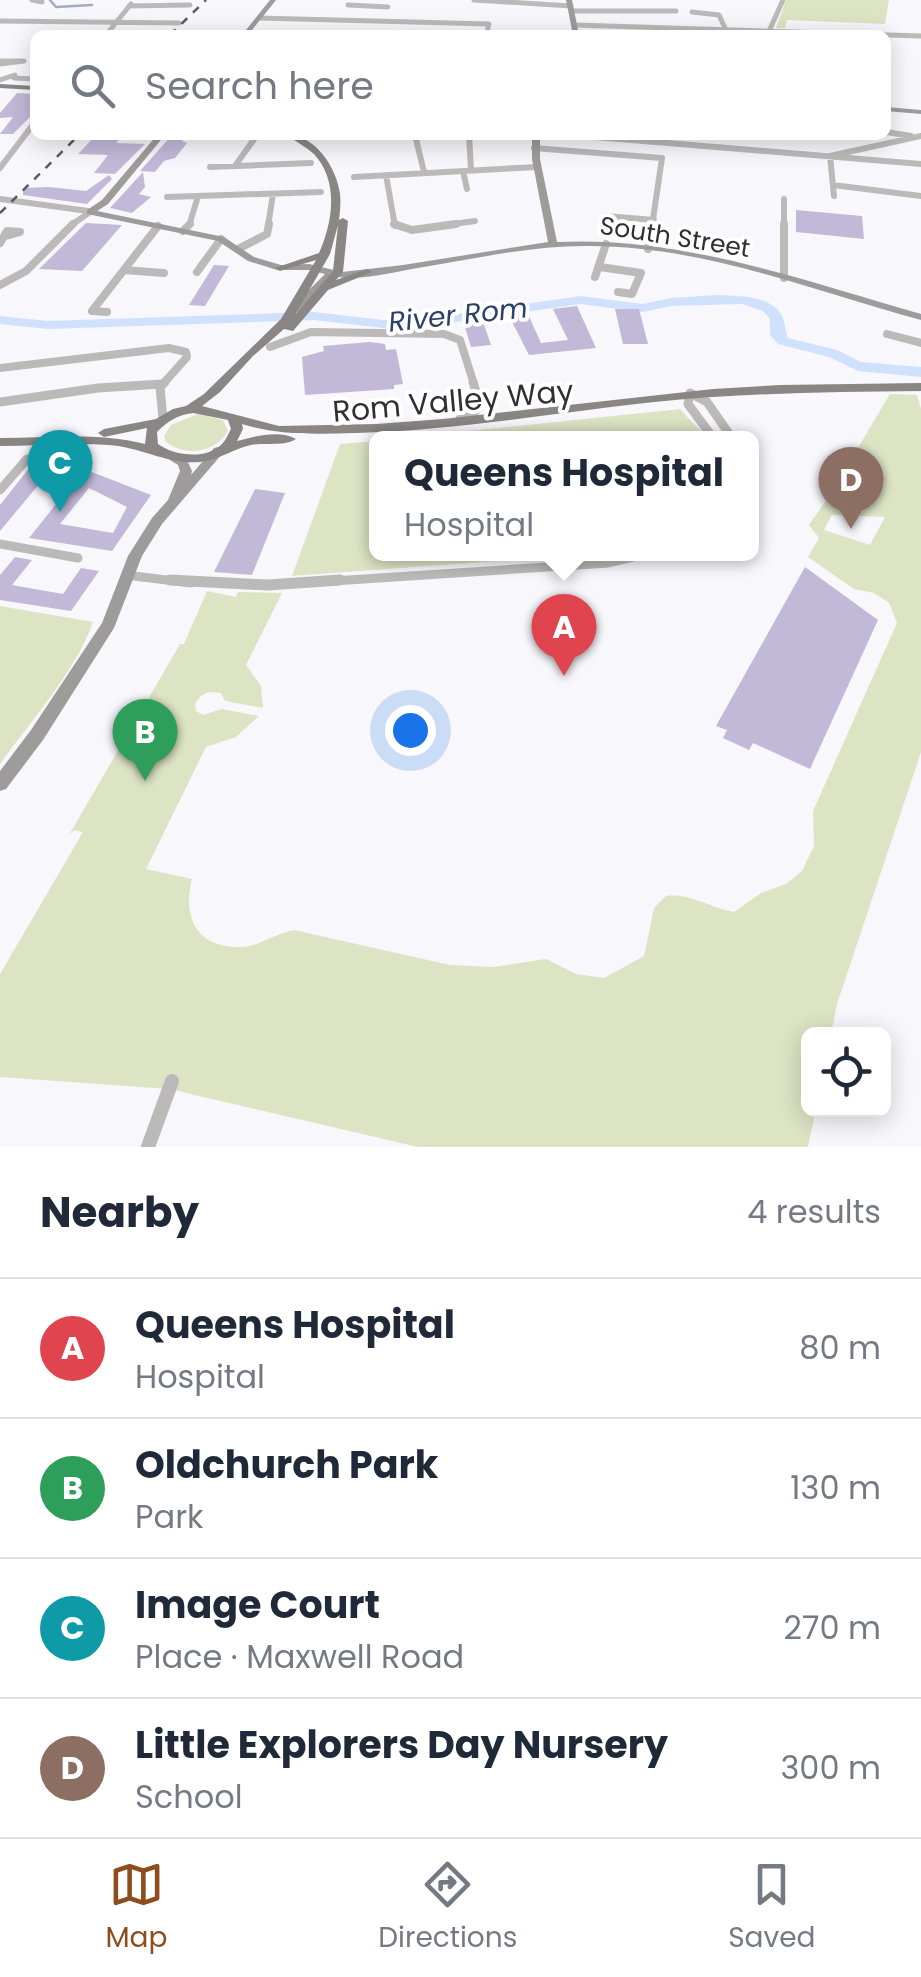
<!DOCTYPE html>
<html lang="en">
<head>
<meta charset="utf-8">
<style>
	:root { --surface:#fff; --page:#f2f2f3; --text:#1f2937; --muted:#747a83; --line:#e0e1e3; --accent:#8f4c1d }
	body { margin:0; font-family:Poppins,sans-serif; background:var(--page); color:var(--text) }
	.controls { position:absolute; right:30px; bottom:30px; display:grid; overflow:hidden; border-radius:15px; box-shadow:0 5px 25px #0003 }
	.controls button { width:90px; height:90px; display:grid; place-items:center; padding:0; border:0; border-bottom:2px solid var(--line); background:var(--surface); color:var(--text); font:50px sans-serif }
	.you { position:absolute; left:410px; top:730px; width:35px; height:35px; margin:-25px; border:8px solid #fff; border-radius:50%; background:#1a73e8; box-shadow:0 0 0 15px #1a73e833 }
	.badge { display:grid; place-items:center; width:65px; height:65px; border-radius:50%; background:var(--accent); color:#fff; font-size:32px; font-weight:700 }
	.pin { position:absolute; translate:-50% -82px; filter:drop-shadow(0 2px 5px #0008) }
	.pin::after { content:''; position:absolute; top:52px; width:35px; height:30px; background:inherit; clip-path:polygon(0 0,100% 0,50% 100%) }
	.popup { position:absolute; left:369px; top:431px; width:390px; height:130px; box-sizing:border-box; display:grid; place-content:center; border-radius:15px; background:var(--surface); filter:drop-shadow(0 2px 8px #0005); font-size:32px; white-space:nowrap; color:var(--muted) }
	.popup b { font-size:38px; color:var(--text) }
	.popup::after { content:''; position:absolute; left:50%; top:100%; margin-left:-20px; border:20px solid transparent; border-top-color:var(--surface) }
	.list { margin:0; padding:0; list-style:none }
	h2 { display:flex; justify-content:space-between; align-items:center; height:130px; margin:0; padding:0 40px; font-size:42px }
	h2 small { font-size:32px; font-weight:400; color:var(--muted) }
	.list li { display:grid; grid-template-columns:65px 1fr auto; gap:30px; align-items:center; box-sizing:border-box; height:140px; padding:0 40px; border-top:2px solid var(--line) }
	.list b { display:block; font-size:38px; white-space:nowrap }
	.list p { margin:0; font-size:32px; white-space:nowrap; color:var(--muted) }
	.list em { font-size:32px; font-style:normal; color:var(--muted) }
	.icon { flex:none; width:55px; height:55px; fill:none; stroke:currentColor; stroke-width:2; stroke-linecap:round; stroke-linejoin:round }
	.map { position:relative; flex:none; width:921px; height:1147px; overflow:hidden }
	.search { position:absolute; background:var(--surface); box-shadow:0 5px 25px #0003; left:30px; right:30px; top:30px; height:110px; display:flex; align-items:center; gap:25px; box-sizing:border-box; padding:0 35px; border-radius:15px; color:var(--muted); font-size:38px }
	.sheet { height:690px; background:var(--surface) }
	nav { display:flex; justify-content:space-around; align-items:center; box-sizing:border-box; height:140px; border-top:2px solid var(--line); background:var(--surface); font-size:28px; color:var(--muted) }
	nav a { display:grid; justify-items:center; gap:5px }
	nav .on { color:var(--accent) }
	.map>svg:first-child { display:block }
</style>
</head>
<body>
<div class="map">
<svg width="921" height="1147" viewBox="0 0 921 1147">
	<rect width="100%" height="100%" fill="#f8f7fc"/>
	<!-- green -->
	<path fill="#dce4c4" fill-rule="evenodd" d="M786,0h103l-4,24 -98,-4 -2,8h-9z
		M890,394l27,1 4,14v343l-84,252 -6,30h-23v76h8l-8,37h-390l-249,-58 -169,-12v-103l83,-142 -9,-2 -5,5 111,-191h4l23,-53 29,6 2,-5 44,1 -36,72 15,21 2,22 -38,-7 -4,-8c-12,-3 -20,0 -26,11l1,7 7,4 19,-6 37,7 -23,21 -30,10 -60,122 46,10c-10,39 5,70 50,68 14,0 35,-14 52,-17l156,35 43,2 53,-8 30,15 28,4 40,-22 10,-48 12,-12c25,-3 43,12 68,16l27,-19 25,-9 16,-13 12,-25 -1,-35 84,-188 -8,-20 -15,-10 -20,-4 -46,-32 11,-19 -10,-13 18,-26h6l8,-15 -3,-3zM832,515l53,2 -15,28 -46,-15z
		M680,409l27,29 -78,-3 -10,3h-218z
		M198,414l25,6 5,11c-13,22 -42,26 -62,11l-2,-6 7,-11z
		M376,441v113h217l-301,22 48,-132z
		M0,606l93,16c-16,47 -63,100 -93,142z"/>
	<g fill="none" stroke-linecap="round" stroke-linejoin="round">
		<!-- stream -->
		<path stroke="#a0acc0" stroke-width="2.5" d="M50,0l6,7 36,-2"/>
		<!-- river -->
		<path fill="#d0e1fe" fill-rule="evenodd" d="M718,295c20,1 50,0 63,19 4,7 4,16 7,24l49,12 24,12 60,5v10l-63,-6 -29,-14 -51,-13 -8,-9v-16l-7,-8 -21,-7 -71,2 -28,6 -63,-8 -179,26 -87,-10 -266,9 -48,-5v-8l48,5 266,-9 87,10 179,-26 63,8 28,-6z"/>
	</g>
	<!-- building -->
	<path fill="#c2b9d8" fill-rule="evenodd" d="M17,93l18,1v18l-22,22h-13l13,-17 -13,1v-5z
		M172,135h12l-2,6 5,2 -12,15 -11,3 -9,11 -15,-1z
		M95,136l26,1 -5,6 29,1 -30,30 -21,-1 14,-18 -30,-1z
		M143,172l2,15 -6,7 12,3 -19,16 -22,-5z
		M109,175l3,4 -25,25 -64,-9v-7l26,-1 37,4z
		M796,210l66,6 2,23 -68,-7z
		M86,223l36,2 -40,46 -43,-2z
		M214,265l15,1 -24,40 -16,-1z
		M577,306l19,42 -67,7 -21,-41 19,-2 14,31 27,-3 -15,-31z
		M615,309h24l9,35h-25z
		M482,319l9,26 -20,2 -8,-26z
		M370,342l15,2 1,6 10,-1 7,35 -9,1v4l-89,6 -3,-38 22,-6 -1,-5z
		M34,462l21,3 -55,66v-26z
		M84,469l67,26 -39,56 -83,-13zM89,488l38,19 -14,26 -53,-9z
		M255,489l30,4 -33,82 -38,-3z
		M15,557l17,3 -20,25 51,9 18,-26 18,3 -28,40 -71,-11v-25z
		M805,567l73,53 -68,149 -57,-26 -4,7 -26,-12 4,-8 -11,-4z"/>
	<g fill="none" stroke-linecap="round" stroke-linejoin="round">
		<!-- street-far5 -->
		<path stroke="#bcbab9" stroke-width="5" d="M32,0l10,2
			M474,0l97,6
			M348,5l40,2
			M129,6l61,-1
			M573,11h103
			M692,12l27,3 6,13
			M259,18l230,6 -3,11
			M0,21l179,2
			M576,25l345,11
			M770,29l13,-29
			M106,35l25,-31
			M0,61h24l-24,3
			M0,80l15,-5 -1,3 21,1"/>
		<!-- street-far4 -->
		<path stroke="#bcbab9" stroke-width="6" d="M886,132l25,4
			M353,135h62l9,37
			M469,135l2,35
			M571,135l350,29
			M534,148l128,10 -10,68
			M235,166l22,-31
			M210,167l101,-4
			M0,168l35,-46
			M463,171l4,18
			M386,175l9,51
			M354,177l183,-10
			M833,185l88,11
			M834,196l-4,-40 91,-20
			M167,197l154,-5
			M0,199l88,12
			M784,199v27
			M606,216l48,4
			M70,226l20,-14
			M189,226l9,-30
			M268,226l5,-32
			M439,226l36,-5"/>
		<!-- street-far3 -->
		<path stroke="#bcbab9" stroke-width="8" d="M394,224l18,6 44,-6
			M784,224v54
			M183,231l7,-7
			M0,243l7,-12 13,1 -14,4
			M238,249l29,-15 2,-10
			M648,249l4,-25
			M600,267l41,6 -9,21 -14,-2
			M124,270l40,3
			M197,272l24,-33
			M595,277l11,-33
			M0,285l26,-14 47,-47
			M107,312l-15,-1 66,-85
			M887,334l34,9
			M270,347l41,-15 133,2 16,6 14,44
			M0,368l169,-20 17,4 1,5 -24,27"/>
		<!-- street-far2 -->
		<path stroke="#bcbab9" stroke-width="9" d="M0,402l98,-14 64,-4
			M163,419l-3,-32 5,-5
			M460,419l14,-6 6,-8 -7,-23
			M713,438l-25,-34 2,-11 17,9 25,36
			M0,490l27,-31
			M0,544l78,14
			M126,575l65,8
			M302,583l307,-20 37,-9"/>
		<!-- street-far1 -->
		<path stroke="#bcbab9" stroke-width="11" d="M170,580l98,5 72,-5"/>
		<!-- street -->
		<path stroke="#bcbab9" stroke-width="14" d="M148,1147l24,-66"/>
		<!-- secondary -->
		<path fill="#9e9c9a" fill-rule="evenodd" d="M270,0h6l-28,35h-6z
			M566,0h6l7,35h-6z
			M886,107l35,3v4l-35,-3z
			M157,135h8l-57,69 -11,7 127,26 30,20 27,8 28,-1 33,8 61,-7 145,-23 -16,-83v-24h8v24l17,83c125,-6 245,38 364,72v6c-110,-30 -220,-75 -336,-74 -56,0 -112,13 -167,22 -24,4 -61,14 -84,8 -17,11 -26,30 -42,40l-4,-1v-4l37,-37 -16,-4h-32l-29,-9 -30,-20 -131,-27v-4l15,-10z
			M218,447l6,4 -2,3 -60,70 -20,32 -28,72 -71,112 -37,49 -6,2v-20l31,-41 71,-107 26,-67 24,-38 16,-18 12,-29 -2,-6 -13,-8 6,-4 16,7 5,11 -1,4 23,-27z"/>
		<!-- primary -->
		<path fill="#898684" fill-rule="evenodd" d="M0,84l35,2v4l-35,-2z
			M288,135c28,0 49,34 52,59 1,8 0,17 -1,26l4,-2 5,3 -5,51 -7,8 31,-11 5,3 -44,18 -35,41 -9,-2 -31,27 -33,36 -18,14 77,20 97,-2 67,-5 270,-30 67,-4 141,-2v8c-92,1 -184,2 -276,12 -96,11 -192,27 -289,30 -39,1 -76,3 -114,-9l1,5 -6,12c18,-5 43,-11 59,-2 -12,8 -30,3 -45,6 -18,4 -32,15 -51,17 -31,3 -60,-15 -91,-17 -36,-3 -73,1 -109,1v-8c49,0 98,-6 145,6l2,-16 -43,9 -6,-4 6,-4 52,-10 17,-10 13,-3 18,-12 77,-75 35,-59 -36,11 -5,-3 44,-15c14,-31 20,-72 -5,-99 -8,-7 -18,-12 -26,-19zM338,225l-5,46 -38,44 35,-61zM193,413l35,7 3,9c-3,5 -5,11 -9,15 -15,16 -48,12 -64,0l-1,-12c11,-11 20,-17 36,-19z"/>
		<!-- rail -->
		<path stroke="#5a595c" stroke-width="2.5" stroke-dasharray="8 8" stroke-linecap="butt" d="M170,35l36,-35
			M0,213l79,-78"/>
	</g>
	<g text-anchor="middle" dominant-baseline="central" stroke-width="8" stroke-linejoin="round" paint-order="stroke">
		<!-- far-street labels -->
		<g font-size="25" fill="#302f31" stroke="#fff">
			<text transform="translate(675 237) rotate(9)">South Street</text>
		</g>
		<!-- far-water labels -->
		<g font-size="28" font-style="italic" fill="#2b4169" stroke="#fff">
			<text transform="translate(458 315) rotate(-6)">River Rom</text>
		</g>
		<!-- street labels -->
		<g font-size="30" fill="#302f31" stroke="#fff">
			<text transform="translate(453 401) rotate(-5)">Rom Valley Way</text>
		</g>
	</g>
</svg>
<div class="controls">
<button><svg class="icon" aria-label="locate" viewBox="0 0 24 24"><circle cx="12" cy="12" r="6"/><path d="M12 2v4M12 18v4M2 12h4M18 12h4"/></svg></button>
</div>
<div class="you"></div>
<div class="pin badge" style="left:564px;top:676px;background:#e0444e">A</div>
<div class="popup"><b>Queens Hospital</b>Hospital</div>
<div class="pin badge" style="left:145px;top:781px;background:#2e9e5b">B</div>
<div class="pin badge" style="left:60px;top:512px;background:#0f9aa8">C</div>
<div class="pin badge" style="left:851px;top:529px;background:#8d6e63">D</div>
<div class="search"><svg class="icon" aria-label="search" viewBox="0 0 24 24"><circle cx="10" cy="10" r="6"/><path d="M15 15l6 6"/></svg>Search here</div>
</div>
<section class="sheet">
<h2>Nearby<small>4 results</small></h2>
<ul class="list">
<li><span class="badge" style="background:#e0444e">A</span><div><b>Queens Hospital</b><p>Hospital</p></div><em>80 m</em></li>
<li><span class="badge" style="background:#2e9e5b">B</span><div><b>Oldchurch Park</b><p>Park</p></div><em>130 m</em></li>
<li><span class="badge" style="background:#0f9aa8">C</span><div><b>Image Court</b><p>Place · Maxwell Road</p></div><em>270 m</em></li>
<li><span class="badge" style="background:#8d6e63">D</span><div><b>Little Explorers Day Nursery</b><p>School</p></div><em>300 m</em></li>
</ul>
</section>
<nav>
<a class="on"><svg class="icon" aria-label="map" viewBox="0 0 24 24"><path d="M3 6l6-2 6 2 6-2v14l-6 2-6-2-6 2zM9 4v14M15 6v14"/></svg>Map</a>
<a><svg class="icon" aria-label="directions" viewBox="0 0 24 24"><path d="M12 3l9 9-9 9-9-9zM9 14v-3h6M13 9l2 2-2 2"/></svg>Directions</a>
<a><svg class="icon" aria-label="saved" viewBox="0 0 24 24"><path d="M7 4h10v16l-5-4-5 4z"/></svg>Saved</a>
</nav>
</body>
</html>
